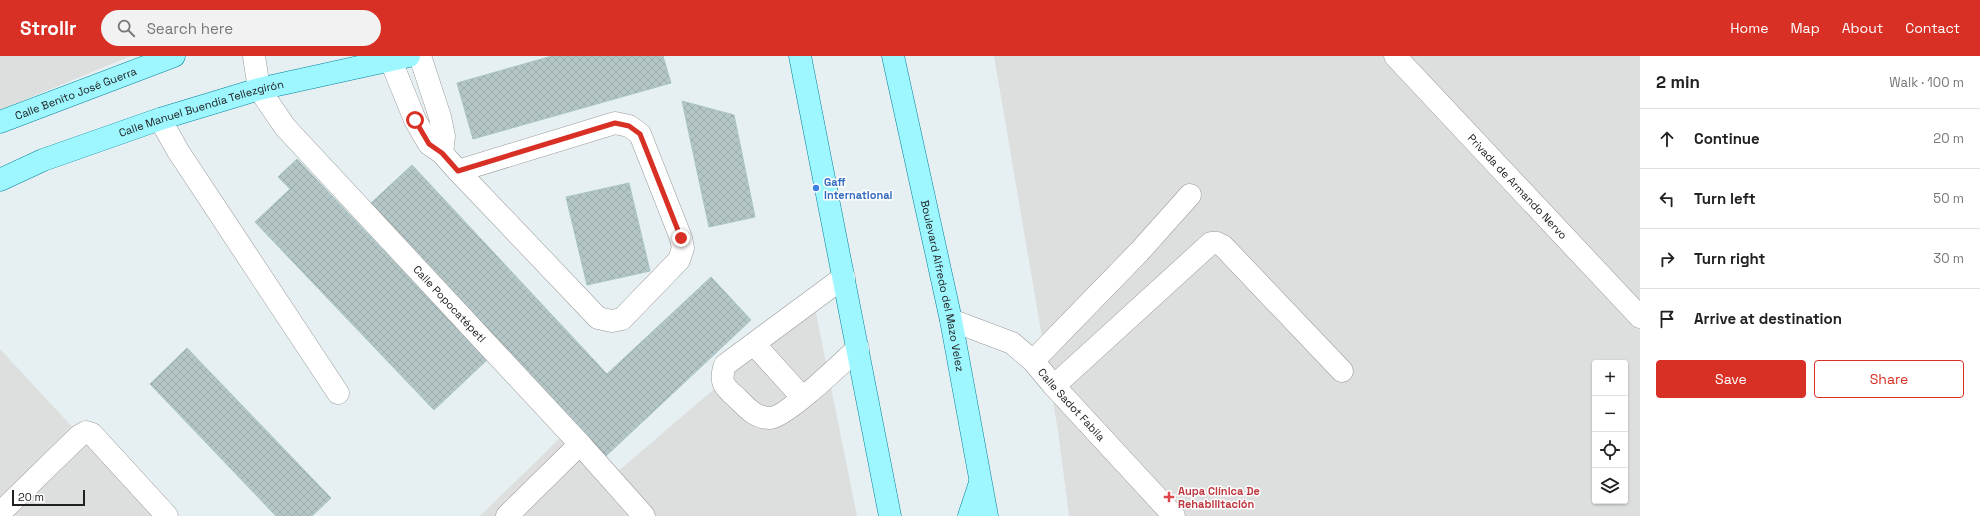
<!DOCTYPE html>
<html lang="en">
<head>
<meta charset="utf-8">
<style>
	:root { --surface:#fff; --page:#f2f2f2; --text:#222; --muted:#767676; --line:#e0e0e0; --accent:#d93025 }
	body { margin:0; font-family:"Space Grotesk",sans-serif; background:var(--page); color:var(--text) }
	.controls { position:absolute; right:12px; bottom:12px; display:grid; overflow:hidden; border-radius:4px; box-shadow:0 1px 3px #0004 }
	.controls button { width:36px; height:36px; display:grid; place-items:center; padding:0; border:0; border-bottom:1px solid var(--line); background:var(--surface); color:var(--text); font:20px sans-serif }
	.scale { position:absolute; left:12px; bottom:10px; width:73px; box-sizing:border-box; padding-left:4px; border:2px solid #202020; border-top:0; font-size:11px; line-height:14px; white-space:nowrap; color:#202020; -webkit-text-stroke:3px #fff; paint-order:stroke }
	.stop { position:absolute; width:12px; height:12px; margin:-9px; border:3px solid #d93025; border-radius:50%; background:#fff }
	.stop.end { background:#d93025; border-color:#fff; box-shadow:0 1px 4px #0008 }
	.list { margin:0; padding:0; list-style:none }
	h2 { display:flex; justify-content:space-between; align-items:center; height:52px; margin:0; padding:0 16px; font-size:17px }
	h2 small { font-size:13px; font-weight:400; color:var(--muted) }
	.list li { display:grid; grid-template-columns:26px 1fr auto; gap:12px; align-items:center; box-sizing:border-box; height:60px; padding:0 16px; border-top:1px solid var(--line) }
	.list b { display:block; font-size:15px; white-space:nowrap }
	.list em { font-size:13px; font-style:normal; color:var(--muted) }
	.actions { display:flex; gap:8px; padding:12px 16px }
	.actions a { flex:1; padding:9px 0; border:1px solid var(--accent); border-radius:4px; text-align:center; font-size:14px; color:var(--accent) }
	.actions .main { background:var(--accent); color:#fff }
	.icon { flex:none; width:22px; height:22px; fill:none; stroke:currentColor; stroke-width:2; stroke-linecap:round; stroke-linejoin:round }
	.map { position:relative; flex:none; width:1640px; height:460px; overflow:hidden }
	header { display:flex; align-items:center; gap:24px; box-sizing:border-box; height:56px; padding:0 20px; background:var(--accent); color:#fff }
	header strong { font-size:19px }
	nav { display:flex; gap:22px; margin-inline-start:auto; font-size:14px }
	.search { width:280px; height:36px; background:var(--page); display:flex; align-items:center; gap:10px; box-sizing:border-box; padding:0 14px; border-radius:22px; color:var(--muted); font-size:15px }
	main { display:flex }
	aside { flex:1; background:var(--surface) }
	.map>svg:first-child { display:block }
</style>
</head>
<body>
<header>
<strong>Strollr</strong>
<div class="search"><svg class="icon" aria-label="search" viewBox="0 0 24 24"><circle cx="10" cy="10" r="6"/><path d="M15 15l6 6"/></svg>Search here</div>
<nav><a>Home</a><a>Map</a><a>About</a><a>Contact</a></nav>
</header>
<main>
<div class="map">
<svg width="1640" height="460" viewBox="0 0 1640 460">
	<defs>
		<pattern id="building-cross-hatch" width="8" height="8" patternUnits="userSpaceOnUse"><rect width="8" height="8" fill="#b5c6c6"/><path d="M0 0l8 8M0 8l8-8" fill="none" stroke="#9baaaa"/></pattern>
	</defs>
	<rect width="100%" height="100%" fill="#e6f0f2"/>
	<!-- residential -->
	<path fill="#dddfde" fill-rule="evenodd" d="M0,0h131l-131,54z
		M994,0h646v460h-571l-11,-85zM1595,307h30v138h-30z
		M814,247l43,213h-377l84,-82 52,39z
		M0,293l155,167h-155z"/>
	<!-- building -->
	<path fill="url(#building-cross-hatch)" stroke="#a7c5c4" d="M552,0h111l8,27 -198,56 -16,-56z
		M682,45l52,14 21,102 -46,10z
		M297,103l190,201 -53,50 -179,-188 35,-33 -12,-12z
		M412,109l195,209 104,-97 40,43 -145,136 -236,-252z
		M629,127l21,88 -63,14 -21,-88z
		M187,292l144,150 -19,18h-36l-126,-132z"/>
	<g fill="none" stroke-linecap="round" stroke-linejoin="round">
		<!-- minor casing -->
		<g stroke="#9a9a9a" stroke-width="23">
			<g id="minor">
				<path id="s1" d="M254,0l5,33 26,38 295,317 64,72"/>
				<path d="M420,0l20,61 4,19 -2,17"/>
				<path id="s2" d="M1395,0l245,261"/>
				<path d="M391,5l24,59 14,24 13,9 16,18 140,147 14,3 10,-2 57,-59 4,-12 -2,-10 -41,-104 -11,-8 -14,-3 -157,48"/>
				<path d="M160,63l18,32 160,242"/>
				<path d="M844,221l-119,88c-6,17 -1,22 12,33 9,9 18,20 33,20 15,0 74,-57 88,-70"/>
				<path id="s3" d="M951,264l61,23 21,18 21,25 120,130"/>
				<path d="M754,288l48,53"/>
				<path d="M1033,305l106,-109 51,-57"/>
				<path d="M1054,330l157,-143h6l6,3 119,125"/>
				<path d="M0,457l79,-77 7,-4 6,2 75,82"/>
				<path d="M507,460l73,-72"/>
			</g>
		</g>
		<!-- major casing -->
		<g stroke="#00809d" stroke-width="23">
			<g id="major">
				<path d="M800,0l90,460"/>
				<path id="s4" d="M893,0l58,264 36,196"/>
				<path id="s5" d="M0,66l174,-66"/>
				<path id="s6" d="M0,124l43,-20 117,-41 99,-30 150,-33"/>
				<path d="M969,460l11,-33"/>
			</g>
		</g>
		<!-- minor -->
		<use href="#minor" stroke="#fff" stroke-width="22"/>
		<!-- major -->
		<use href="#major" stroke="#9ef7ff" stroke-width="22"/>
	</g>
	<g fill="none" stroke-linecap="round" stroke-linejoin="round">
		<!-- route -->
		<path stroke="#d93025" stroke-width="5" d="M415,64l14,24 13,9 16,18 157,-48 14,3 11,8 41,104"/>
	</g>
	<!-- markers -->
	<circle fill="#3f7fe0" stroke="#fff" stroke-width="1.5" cx="816" cy="132" r="4"/>
	<path fill="#e0444e" stroke="#fff" stroke-width="1.5" d="M1167 435h4v4h4v4h-4v4h-4v-4h-4v-4h4z"/>
	<g text-anchor="middle" dominant-baseline="central" stroke-width="3" stroke-linejoin="round" paint-order="stroke">
		<!-- street labels -->
		<g font-size="11" fill="#202020" stroke="#fff">
			<text stroke="none"><textPath href="#s5" startOffset="81">Calle Benito José Guerra</textPath></text>
			<text stroke="none"><textPath href="#s6" startOffset="214">Calle Manuel Buendía Tellezgirón</textPath></text>
			<text stroke="none"><textPath href="#s2" startOffset="179">Privada de Armando Nervo</textPath></text>
			<text stroke="none"><textPath href="#s4" startOffset="235">Boulevard Alfredo del Mazo Velez</textPath></text>
			<text stroke="none"><textPath href="#s1" startOffset="321">Calle Popocatépetl</textPath></text>
			<text stroke="none"><textPath href="#s3" startOffset="151">Calle Sadot Fabila</textPath></text>
		</g>
		<!-- shop labels -->
		<g font-size="11" font-weight="bold" fill="#366cbe" stroke="#fff" text-anchor="start">
			<text x="824" y="126">Gaff<tspan x="824" dy="13">International</tspan></text>
		</g>
		<!-- health labels -->
		<g font-size="11" font-weight="bold" fill="#be3a42" stroke="#fff" text-anchor="start">
			<text x="1178" y="435">Aupa Clínica De<tspan x="1178" dy="13">Rehabilitación</tspan></text>
		</g>
	</g>
</svg>
<div class="controls">
<button>+</button>
<button>−</button>
<button><svg class="icon" aria-label="locate" viewBox="0 0 24 24"><circle cx="12" cy="12" r="6"/><path d="M12 2v4M12 18v4M2 12h4M18 12h4"/></svg></button>
<button><svg class="icon" aria-label="layers" viewBox="0 0 24 24"><path d="M12 4l9 5-9 5-9-5zM3 14l9 5 9-5"/></svg></button>
</div>
<div class="scale">20 m</div>
<div class="stop" style="left:415px;top:64px"></div>
<div class="stop end" style="left:681px;top:182px"></div>
</div>
<aside>
<h2>2 min<small>Walk · 100 m</small></h2>
<ul class="list">
<li><svg class="icon" aria-label="ahead" viewBox="0 0 24 24"><path d="M12 20V5M6 11l6-6 6 6"/></svg><div><b>Continue</b></div><em>20 m</em></li>
<li><svg class="icon" aria-label="left" viewBox="0 0 24 24"><path d="M17 20v-9H6M10 6l-5 5 5 5"/></svg><div><b>Turn left</b></div><em>50 m</em></li>
<li><svg class="icon" aria-label="right" viewBox="0 0 24 24"><path d="M7 20v-9h11M14 6l5 5-5 5"/></svg><div><b>Turn right</b></div><em>30 m</em></li>
<li><svg class="icon" aria-label="arrive" viewBox="0 0 24 24"><path d="M6 21V4h12l-3 4 3 4H6"/></svg><div><b>Arrive at destination</b></div></li>
</ul>
<div class="actions"><a class="main">Save</a><a>Share</a></div>
</aside>
</main>
</body>
</html>
